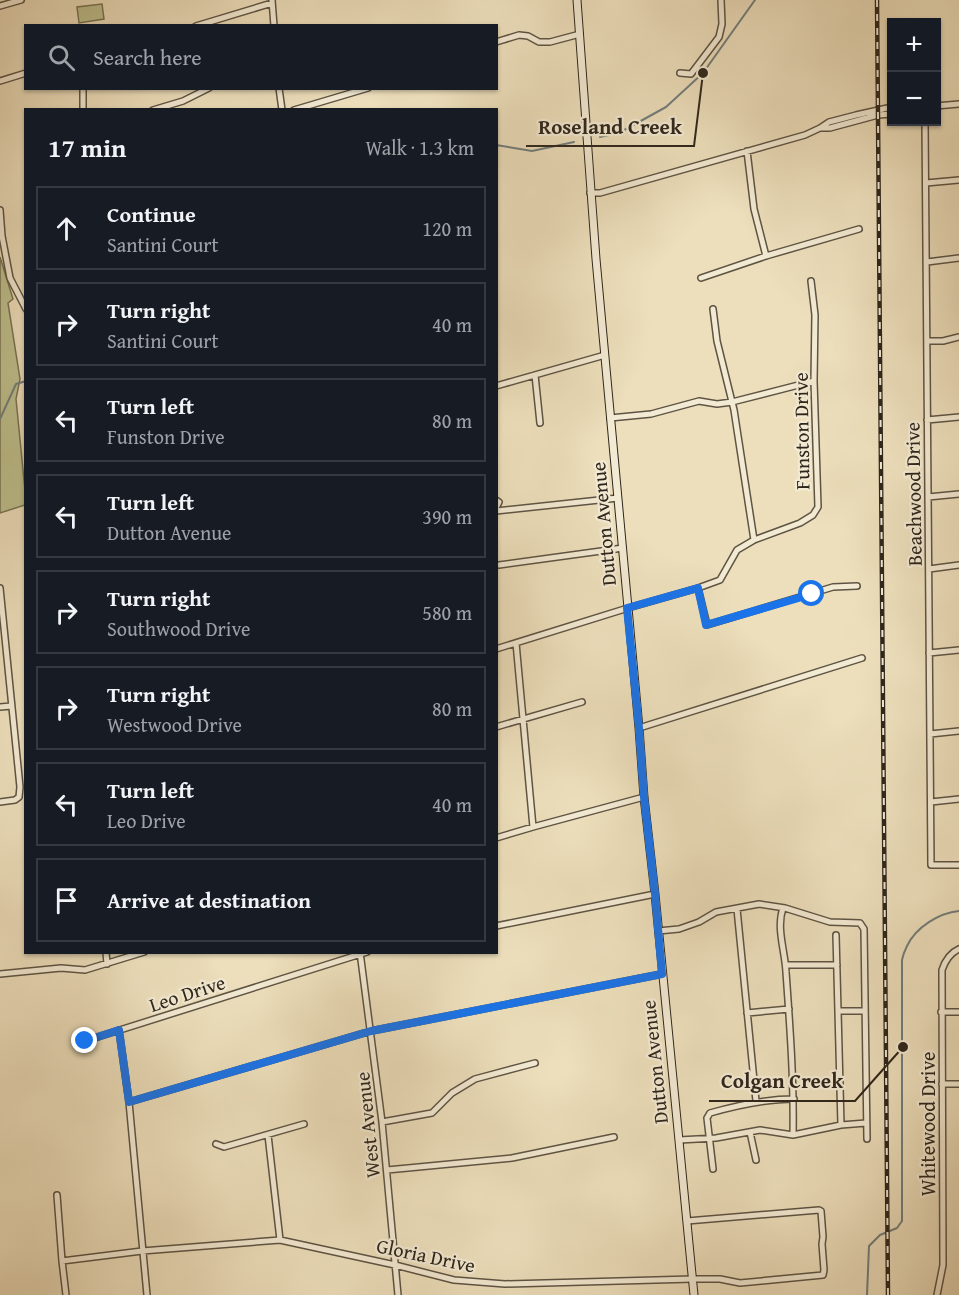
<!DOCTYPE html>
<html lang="en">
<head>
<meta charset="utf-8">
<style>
	:root { --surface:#171b24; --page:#242831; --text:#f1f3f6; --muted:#9ea1a6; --line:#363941 }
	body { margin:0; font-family:"Gentium Book Plus",serif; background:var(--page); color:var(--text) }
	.controls { position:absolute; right:18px; top:18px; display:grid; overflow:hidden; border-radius:0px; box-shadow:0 2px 4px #0004 }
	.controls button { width:54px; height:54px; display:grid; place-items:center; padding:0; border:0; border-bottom:2px solid var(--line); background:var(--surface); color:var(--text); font:30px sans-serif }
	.stop { position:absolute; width:18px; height:18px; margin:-14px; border:4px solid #1a73e8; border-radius:50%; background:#fff }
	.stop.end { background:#1a73e8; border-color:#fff; box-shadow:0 2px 6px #0008 }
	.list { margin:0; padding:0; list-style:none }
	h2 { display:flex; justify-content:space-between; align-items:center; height:78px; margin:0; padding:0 24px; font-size:26px }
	h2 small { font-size:20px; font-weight:400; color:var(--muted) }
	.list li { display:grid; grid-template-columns:39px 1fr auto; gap:18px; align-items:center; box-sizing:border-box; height:84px; margin:0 12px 12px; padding:0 12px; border:2px solid var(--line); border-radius:0px }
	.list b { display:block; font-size:22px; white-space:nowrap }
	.list p { margin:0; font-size:20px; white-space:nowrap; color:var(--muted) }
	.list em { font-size:20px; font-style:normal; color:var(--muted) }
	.icon { flex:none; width:33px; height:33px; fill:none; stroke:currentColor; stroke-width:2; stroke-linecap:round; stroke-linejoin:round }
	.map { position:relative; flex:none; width:959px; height:1295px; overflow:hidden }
	.search { position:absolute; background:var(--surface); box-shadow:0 2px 4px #0004; left:24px; top:24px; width:474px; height:66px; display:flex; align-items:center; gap:15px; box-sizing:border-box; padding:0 21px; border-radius:0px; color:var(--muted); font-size:22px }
	.panel { position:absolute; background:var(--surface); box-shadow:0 2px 4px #0004; left:24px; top:108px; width:474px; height:846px; border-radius:0px }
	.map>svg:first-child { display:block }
</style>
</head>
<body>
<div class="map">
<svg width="959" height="1295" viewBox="0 0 959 1295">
	<rect width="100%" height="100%" fill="#eddfbc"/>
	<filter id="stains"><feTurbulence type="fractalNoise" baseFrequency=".00333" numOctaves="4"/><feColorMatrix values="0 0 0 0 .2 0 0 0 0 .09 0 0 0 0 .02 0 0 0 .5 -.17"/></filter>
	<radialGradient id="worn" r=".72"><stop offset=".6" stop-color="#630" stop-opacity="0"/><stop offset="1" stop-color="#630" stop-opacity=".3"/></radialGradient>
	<!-- green -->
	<path fill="#bdc08d" stroke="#767354" stroke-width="1.5" d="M102,4l2,15 -25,4 -2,-16z
		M0,257l13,42 -5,4 12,76 -4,20 10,101 -1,5 -25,8z"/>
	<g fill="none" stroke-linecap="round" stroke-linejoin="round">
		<!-- stream -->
		<path stroke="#727e7d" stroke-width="2" d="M600,137l19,-4 47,-26 37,-34 52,-73
			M496,145l36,6 42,-9
			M0,419l16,-35 10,-3
			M867,1295l2,-49 11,-11 17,-7 5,-7v-261c1,-5 3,-10 5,-14 9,-19 32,-33 52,-35"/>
		<!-- street casing -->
		<g stroke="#5e5444" stroke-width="8">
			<path id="street" d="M272,0l2,26
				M0,6l21,-6
				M196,26l76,-23
				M496,42l23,-7 9,1 11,6h11l30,-8
				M680,73l11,1 28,-37 3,-13 -1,-24
				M0,81l26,-8
				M279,88l3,22
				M936,106l23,-2
				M83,110v-22
				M153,110l30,-9 26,-13
				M294,110l74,-22
				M925,122l6,743h28
				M822,128h8l48,-13 14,-1
				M747,151l7,58 12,47
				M926,183l33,-3
				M590,193h10l205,-58 15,-7 9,-6 27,-7 36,-8
				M0,210l2,26 8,42 16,31
				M927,262l32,-4
				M701,278l65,-22 93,-27
				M713,309l4,32 17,69 20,130
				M927,341h16l16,-4
				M535,375l5,48
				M496,386l109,-31
				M610,418l41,-4 48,-13 18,3 15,-2 82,-21
				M927,420l32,-3
				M928,497l31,-3
				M496,500l3,2 -3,6
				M496,511l122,-13
				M499,565l124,-17
				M929,569l30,-4
				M0,588l20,199 -1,10 -4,3 -15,2
				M698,588l9,37 126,-38 24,-1
				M516,643l17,184
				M496,649l132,-41 70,-20 22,-8 17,-30 17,-10 46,-17 13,-8 5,-8 -4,-126 1,-66 -4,-34
				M929,653l30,-3
				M0,707l11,-1
				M496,727l86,-25
				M639,728l223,-70
				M930,734l29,-3
				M931,802l28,-3
				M496,838l37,-11 111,-30
				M783,908c-7,20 2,43 3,64 4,55 8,109 7,163
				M737,909l19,192
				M496,926l159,-32
				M658,931l21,-2 20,-7 17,-10 43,-8 26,4 45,14 30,1 4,6 3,210
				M836,935l5,190
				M106,952l1,12
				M360,952l22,170 16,173
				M786,965h51
				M0,974l61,-6 24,2 59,-18
				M838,1011h27
				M941,1012h18
				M747,1013l42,-4
				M119,1030l10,72 18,193
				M85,1041l282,-89
				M942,1084h17
				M129,1102l242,-71 291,-57
				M382,1122l50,-9 20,-20 23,-14 60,-16
				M750,1132l6,28
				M268,1135l12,105
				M679,1140l37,-2 44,-8 33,5 48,-10 25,-2
				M216,1144l8,3 80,-23
				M713,1169l-6,-51 3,-5c28,-8 55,-14 84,-14
				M387,1170l125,-12 102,-21
				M57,1195l5,66 4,34
				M62,1261l80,-10 138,-11 115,25 59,15 51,4 188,-5h27l20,4 83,-8 1,-5 -2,-26 1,-7 -2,-26 -2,-1 -132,11
				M937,1295l6,-30 -1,-295c3,-9 8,-17 17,-21"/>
		</g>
		<!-- secondary casing -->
		<g stroke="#2e261c" stroke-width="9">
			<path id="secondary" d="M577,0l19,259 43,469 5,69 11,97 39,401"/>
		</g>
		<!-- street -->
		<use href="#street" stroke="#f3ead3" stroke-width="5"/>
		<!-- secondary -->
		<use href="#secondary" stroke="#f3ead3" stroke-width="7"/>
		<!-- rail casing -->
		<g stroke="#2e261c" stroke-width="4.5">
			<path id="rail" d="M877,0l11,1295"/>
		</g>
		<!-- rail -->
		<use href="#rail" stroke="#f3ead3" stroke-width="2" stroke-dasharray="7" stroke-linecap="butt"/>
	</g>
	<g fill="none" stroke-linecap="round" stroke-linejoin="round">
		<!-- route -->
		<path stroke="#1a73e8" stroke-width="8" d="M85,1041l34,-11 10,72 242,-71 291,-57 -7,-80 -11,-97 -5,-69 -12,-120 71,-20 8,37 106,-31"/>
	</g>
	<g text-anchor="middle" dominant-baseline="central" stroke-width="4.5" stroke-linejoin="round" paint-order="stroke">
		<!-- street labels -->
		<g font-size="20" fill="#2e261c" stroke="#f3ead3">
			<text transform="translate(801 431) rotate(-91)">Funston Drive</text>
			<text transform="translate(913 494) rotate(-91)">Beachwood Drive</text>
			<text transform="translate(603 524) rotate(-95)">Dutton Avenue</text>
			<text transform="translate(187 993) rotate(-18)">Leo Drive</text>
			<text transform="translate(654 1062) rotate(-96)">Dutton Avenue</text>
			<text transform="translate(927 1124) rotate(-90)">Whitewood Drive</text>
			<text transform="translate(367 1125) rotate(-96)">West Avenue</text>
			<text transform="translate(426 1255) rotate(12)">Gloria Drive</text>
		</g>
	</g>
	<!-- callouts -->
	<path fill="none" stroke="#2e261c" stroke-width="2" d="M703 73L694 146H526M903 1047L855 1101H709"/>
	<g fill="#2e261c" stroke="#f3ead3" stroke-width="2">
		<circle cx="703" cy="73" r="6"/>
		<circle cx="903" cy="1047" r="6"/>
	</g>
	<g font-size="21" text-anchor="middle" font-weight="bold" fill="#2e261c" stroke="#f3ead3" stroke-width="4.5" stroke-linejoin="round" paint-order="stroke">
		<text x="610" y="134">Roseland Creek</text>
		<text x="782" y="1088">Colgan Creek</text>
	</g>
	<rect width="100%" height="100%" filter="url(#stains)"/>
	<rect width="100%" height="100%" fill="url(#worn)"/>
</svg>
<div class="controls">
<button>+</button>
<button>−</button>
</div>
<div class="stop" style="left:812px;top:594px"></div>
<div class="stop end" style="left:85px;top:1041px"></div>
<div class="search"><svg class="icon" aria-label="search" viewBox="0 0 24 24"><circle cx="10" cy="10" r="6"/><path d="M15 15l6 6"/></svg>Search here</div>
<section class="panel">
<h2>17 min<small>Walk · 1.3 km</small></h2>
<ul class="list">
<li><svg class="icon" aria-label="ahead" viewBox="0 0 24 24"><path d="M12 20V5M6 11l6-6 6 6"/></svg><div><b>Continue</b><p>Santini Court</p></div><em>120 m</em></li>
<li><svg class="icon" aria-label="right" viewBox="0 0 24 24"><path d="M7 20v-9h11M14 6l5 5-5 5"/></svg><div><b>Turn right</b><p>Santini Court</p></div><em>40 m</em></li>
<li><svg class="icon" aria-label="left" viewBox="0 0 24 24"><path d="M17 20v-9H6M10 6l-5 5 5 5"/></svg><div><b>Turn left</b><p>Funston Drive</p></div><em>80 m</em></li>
<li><svg class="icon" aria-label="left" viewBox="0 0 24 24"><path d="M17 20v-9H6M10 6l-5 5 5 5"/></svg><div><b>Turn left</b><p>Dutton Avenue</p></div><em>390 m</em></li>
<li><svg class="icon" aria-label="right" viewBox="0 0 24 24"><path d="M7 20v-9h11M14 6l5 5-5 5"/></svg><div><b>Turn right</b><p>Southwood Drive</p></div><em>580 m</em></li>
<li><svg class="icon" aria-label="right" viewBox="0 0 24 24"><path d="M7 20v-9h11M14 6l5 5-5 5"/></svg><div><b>Turn right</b><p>Westwood Drive</p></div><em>80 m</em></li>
<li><svg class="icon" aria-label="left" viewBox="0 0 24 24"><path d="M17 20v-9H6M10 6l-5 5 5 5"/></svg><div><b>Turn left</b><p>Leo Drive</p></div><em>40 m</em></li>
<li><svg class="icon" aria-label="arrive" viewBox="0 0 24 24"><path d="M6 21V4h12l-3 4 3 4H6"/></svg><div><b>Arrive at destination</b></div></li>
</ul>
</section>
</div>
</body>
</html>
